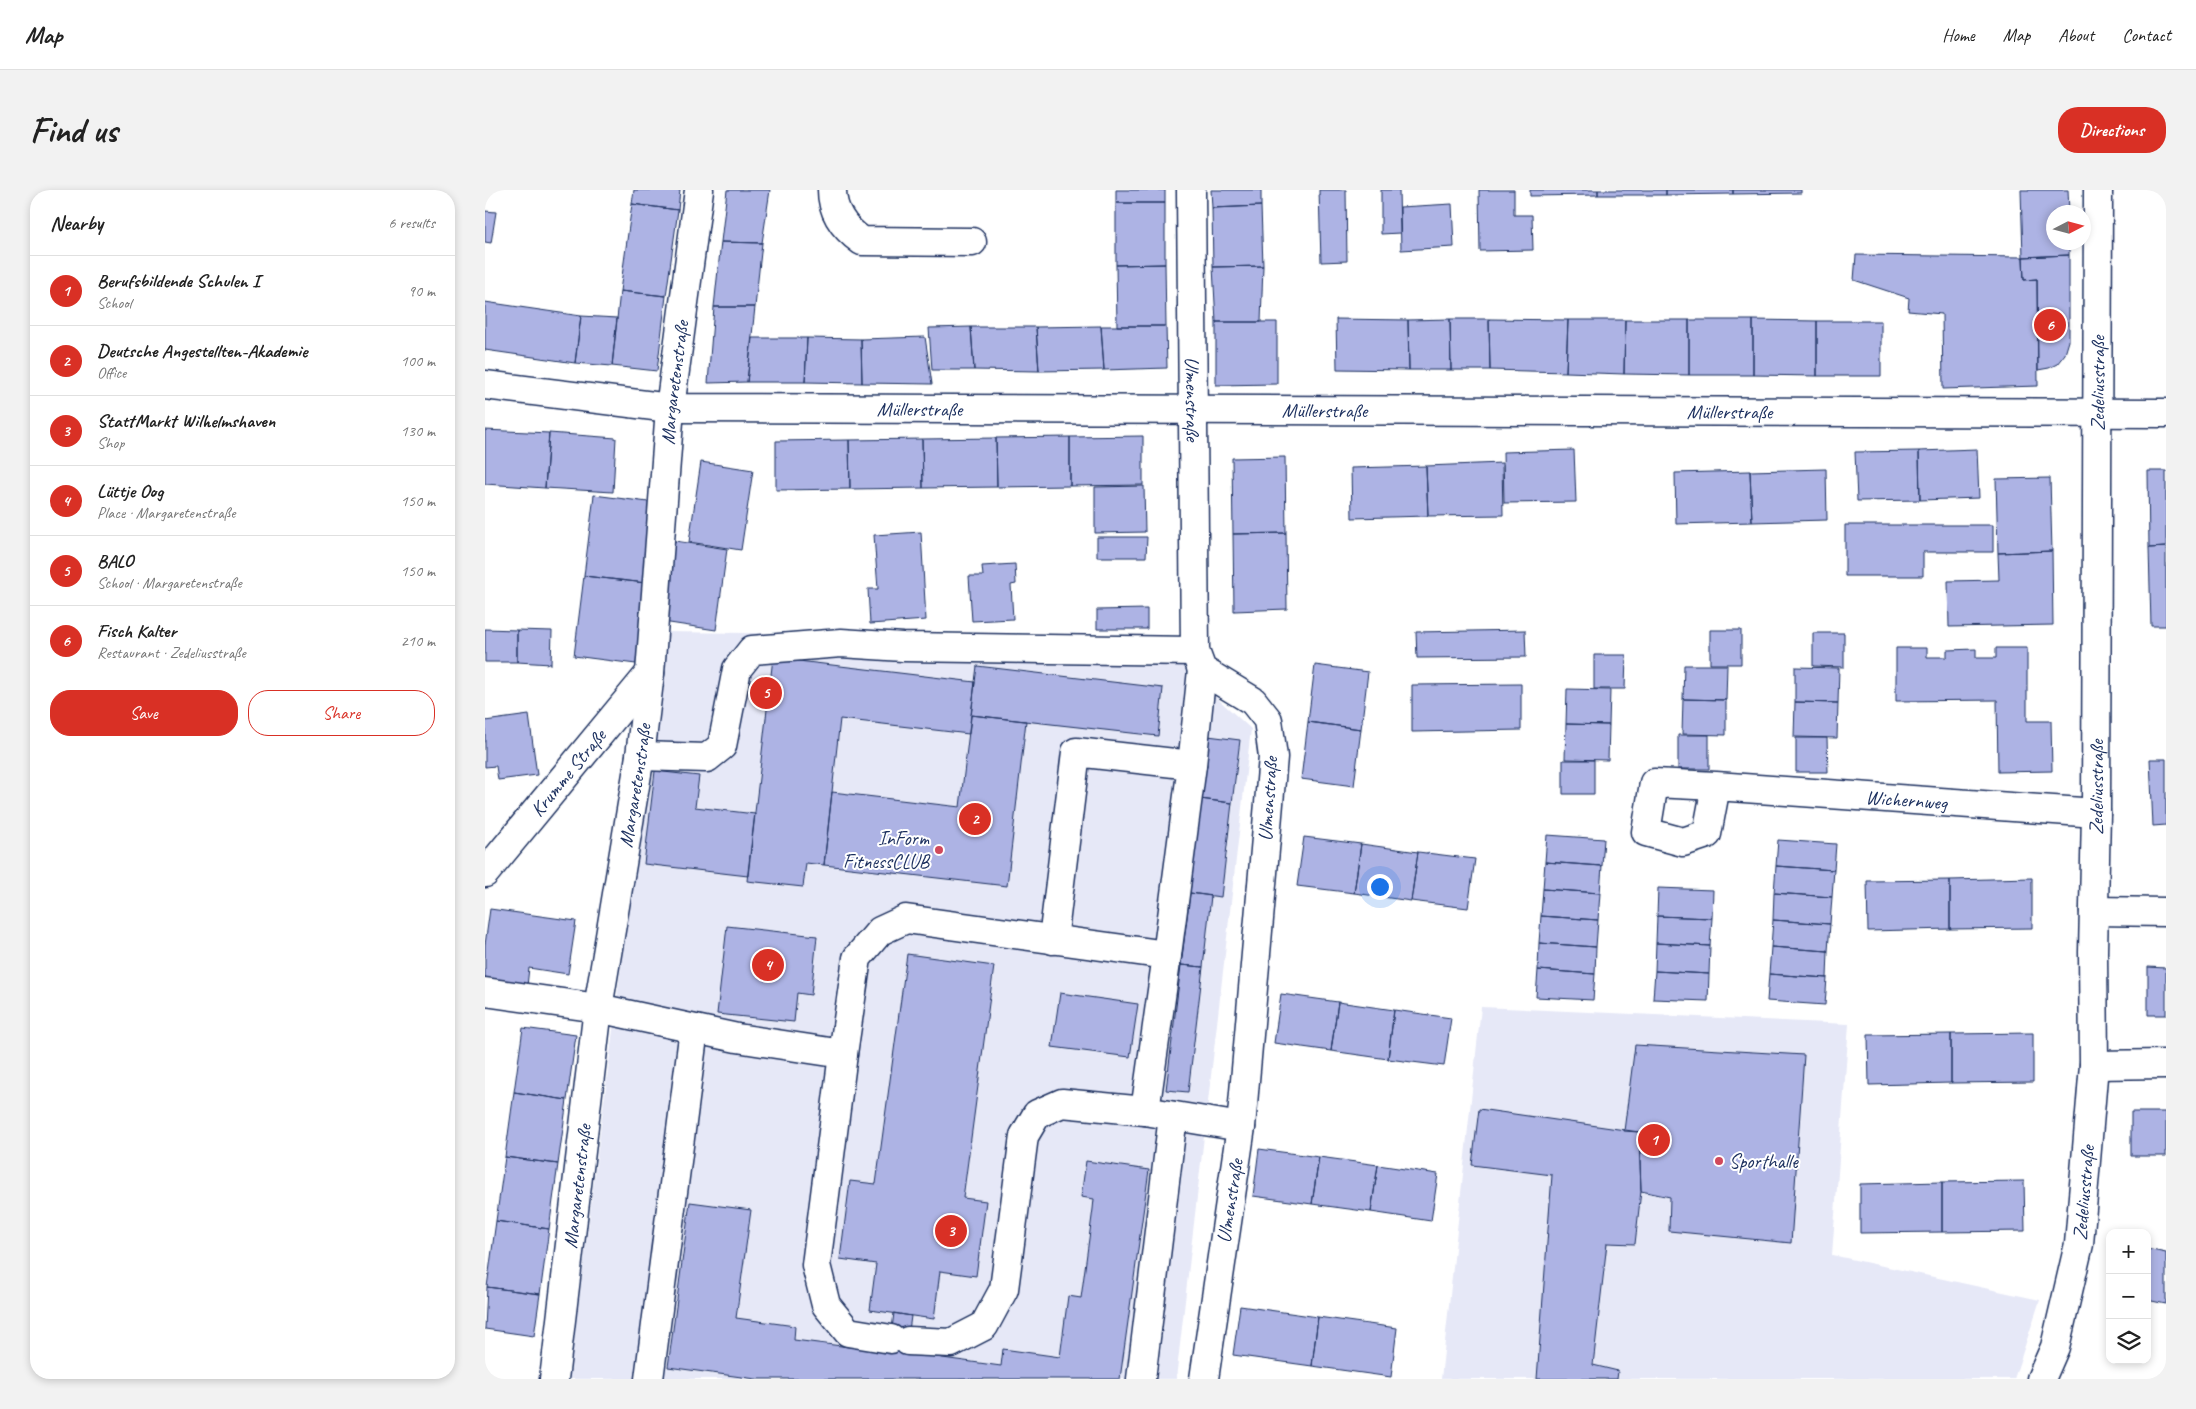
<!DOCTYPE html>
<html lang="en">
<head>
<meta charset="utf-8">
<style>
	:root { --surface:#fff; --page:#f2f2f2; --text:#222; --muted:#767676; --line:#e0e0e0; --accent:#d93025 }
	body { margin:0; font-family:Caveat,sans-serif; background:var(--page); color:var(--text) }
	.controls { position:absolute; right:15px; bottom:15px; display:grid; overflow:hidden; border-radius:10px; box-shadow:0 2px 8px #0003 }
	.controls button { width:45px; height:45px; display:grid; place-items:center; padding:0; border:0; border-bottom:1px solid var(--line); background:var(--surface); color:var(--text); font:25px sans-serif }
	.compass { position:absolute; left:1561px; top:15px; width:45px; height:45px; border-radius:50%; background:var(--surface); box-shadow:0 2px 8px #0003; rotate:84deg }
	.you { position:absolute; left:894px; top:696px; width:18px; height:18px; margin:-12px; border:4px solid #fff; border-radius:50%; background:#1a73e8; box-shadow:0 0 0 8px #1a73e833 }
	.badge { display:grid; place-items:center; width:32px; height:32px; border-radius:50%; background:var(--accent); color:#fff; font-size:16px; font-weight:700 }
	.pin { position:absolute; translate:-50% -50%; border:2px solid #fff; box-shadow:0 1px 5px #0006 }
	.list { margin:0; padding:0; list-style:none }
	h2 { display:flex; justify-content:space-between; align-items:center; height:65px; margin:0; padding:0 20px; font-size:21px }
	h2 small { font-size:16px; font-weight:400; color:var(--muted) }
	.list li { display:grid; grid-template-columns:32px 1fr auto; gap:15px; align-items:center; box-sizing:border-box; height:70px; padding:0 20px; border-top:1px solid var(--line) }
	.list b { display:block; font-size:19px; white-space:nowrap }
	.list p { margin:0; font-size:16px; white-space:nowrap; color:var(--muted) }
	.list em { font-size:16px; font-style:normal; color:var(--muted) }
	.actions { display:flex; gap:10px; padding:15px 20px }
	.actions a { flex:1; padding:11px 0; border:1px solid var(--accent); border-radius:20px; text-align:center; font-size:18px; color:var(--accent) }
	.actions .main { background:var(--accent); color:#fff }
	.icon { flex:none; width:28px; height:28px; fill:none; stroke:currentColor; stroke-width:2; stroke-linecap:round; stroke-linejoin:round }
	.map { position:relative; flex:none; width:1681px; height:1189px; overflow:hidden; border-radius:20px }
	header { display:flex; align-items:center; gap:30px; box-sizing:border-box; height:70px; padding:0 25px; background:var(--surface); border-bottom:1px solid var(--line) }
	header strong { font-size:24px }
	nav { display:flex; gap:28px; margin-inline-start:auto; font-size:18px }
	.intro { display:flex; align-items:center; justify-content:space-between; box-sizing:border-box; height:120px; padding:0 30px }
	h1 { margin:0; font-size:35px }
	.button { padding:12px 22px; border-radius:20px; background:var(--accent); color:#fff; font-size:18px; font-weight:700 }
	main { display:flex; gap:30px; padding:0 30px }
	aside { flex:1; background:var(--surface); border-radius:20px; box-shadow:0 2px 8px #0003 }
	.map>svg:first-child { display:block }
</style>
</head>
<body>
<header>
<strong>Map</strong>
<nav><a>Home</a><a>Map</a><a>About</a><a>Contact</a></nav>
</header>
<div class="intro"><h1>Find us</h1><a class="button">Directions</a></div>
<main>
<aside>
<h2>Nearby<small>6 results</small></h2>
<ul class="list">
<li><span class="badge">1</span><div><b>Berufsbildende Schulen I</b><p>School</p></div><em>90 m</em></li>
<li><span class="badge">2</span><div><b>Deutsche Angestellten-Akademie</b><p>Office</p></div><em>100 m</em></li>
<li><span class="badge">3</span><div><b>StattMarkt Wilhelmshaven</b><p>Shop</p></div><em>130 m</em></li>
<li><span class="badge">4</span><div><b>Lüttje Oog</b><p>Place · Margaretenstraße</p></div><em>150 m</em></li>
<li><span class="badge">5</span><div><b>BALO</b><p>School · Margaretenstraße</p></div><em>150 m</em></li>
<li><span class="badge">6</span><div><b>Fisch Kalter</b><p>Restaurant · Zedeliusstraße</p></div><em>210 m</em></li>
</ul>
<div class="actions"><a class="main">Save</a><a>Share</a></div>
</aside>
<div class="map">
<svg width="1681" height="1189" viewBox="0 0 1681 1189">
	<rect width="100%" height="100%" fill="#fff"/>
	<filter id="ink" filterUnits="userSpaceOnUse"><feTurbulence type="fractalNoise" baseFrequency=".02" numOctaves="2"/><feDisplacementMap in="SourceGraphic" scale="10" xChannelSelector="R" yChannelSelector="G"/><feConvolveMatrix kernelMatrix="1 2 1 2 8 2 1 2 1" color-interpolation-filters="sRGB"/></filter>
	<g filter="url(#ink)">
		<!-- built -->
		<path fill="#e6e8f7" d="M178,442l514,6 8,31 66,60 -75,650h-607z
			M996,817l368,17 -17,231 208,45 -26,79h-573z"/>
		<!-- building -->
		<path fill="#adb3e4" stroke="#1b2f5e" d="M149,0h46l-2,20 -46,-6z
			M242,0h43l-8,53 -41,-1z
			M631,0h49v13h-49z
			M726,0h50v16l-49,2z
			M834,0h27l1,71 -26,1z
			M896,0h18l1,43 -19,1z
			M994,0h35v25h18l1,35 -53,1z
			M1045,0h68v5l-68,1z
			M1113,0h68v5h-68z
			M1181,0h67v4l-67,1z
			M1248,0h68v3l-68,1z
			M1536,0h47l1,22h-16v30h16v13l-46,2z
			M631,13h49v61l-49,1z
			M147,14l46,6 -12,86 -46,-5z
			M967,14l2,43 -53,3 -1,-43z
			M776,16l2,60 -50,1 -1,-59z
			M0,21l11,1 -5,31 -6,-1z
			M236,52l41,1 -7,64h-41z
			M1371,65l167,2 1,23 13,-1 1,107 -95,3 -1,-75 -34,-3 1,-13 -55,-18z
			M1584,65v86l-4,13 -8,10 -8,4 -11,2 -1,-91 -13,1 -1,-23z
			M680,74l1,62h-49l-1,-61z
			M778,76l-2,56h-45l-3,-55z
			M135,101l46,5 -9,75 -45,-5z
			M0,112l96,14 -6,47 -90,-13z
			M229,117h41l-8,75 -39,1z
			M96,126l36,2 -5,48 -37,-3z
			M851,129l72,1 1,50 -72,-1z
			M965,129l1,51h-42l-1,-50z
			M965,129h39l1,51h-39z
			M1004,129l79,1 -2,52 -76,-2z
			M1083,130h57l-1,54 -58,-2z
			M1140,130h64v55l-65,-1z
			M1204,130h64v55h-64z
			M1268,130l64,1v55l-64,-1z
			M1332,131h64v55h-64z
			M731,132h61v62l-61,1z
			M616,136l3,44 -65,1 -3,-44z
			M616,136h65l1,42 -63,2z
			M486,137l3,43h-42l-3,-42z
			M486,137h65l3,44 -65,-1z
			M440,147l7,47 -70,-1 -1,-44z
			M267,148h55l-2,44h-58z
			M322,148l54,1 1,44 -57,-1z
			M0,240l64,3 -4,55 -60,-4z
			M64,243l67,5 -3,54 -68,-4z
			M658,246v49l-73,1v-49z
			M585,247v49l-73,1 -1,-49z
			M511,248l1,49 -74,1 -1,-49z
			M437,249l1,49 -73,1 -1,-49z
			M364,250l1,49 -74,1v-49z
			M1492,259l2,49 -59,2 -1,-49z
			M1089,260l2,52 -72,1 -1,-51z
			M1434,261l1,49 -63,1 -2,-49z
			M800,267l1,76 -53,1 -1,-76z
			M216,272l52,8 -12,80 -52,-8z
			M1017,273l1,52 -75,1 -2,-50z
			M941,276l2,50 -76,2 -1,-50z
			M1341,279l1,51 -75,2 -2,-51z
			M1265,281l2,51 -76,2 -1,-51z
			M1663,281h18v76l-17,1z
			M1565,288l2,73 -54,2 -2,-74z
			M659,296l1,46 -50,1v-46z
			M109,305l62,8 -10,80 -62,-7z
			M1360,335h148v27h-70v24h-78z
			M436,342l5,88 -56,4 -2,-35h10l-4,-54z
			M801,343l1,76 -53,2 -1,-77z
			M612,347h50l-1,20h-49z
			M190,351l52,8 -11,81 -53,-8z
			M1681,357v79h-15l-2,-78z
			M1567,361l1,74 -104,2 -1,-46 51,-1 -1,-27z
			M530,374l1,20 -5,1 2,34 -41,2 -3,-45h14l-1,-10z
			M99,386l62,7 -10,81 -62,-8z
			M662,419v20h-50v-19z
			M0,439l32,1v32h-32z
			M32,440l35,1 -1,33 -34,-2z
			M1040,440l1,27 -109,1 -1,-26z
			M1225,440h31v34h-31z
			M1328,443h31v34l-31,-1z
			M1411,458h31v9h20v-7l29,-1v9h20v-10h31v73h24l1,50 -54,1 -1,-72 -101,1z
			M1109,465h32l-1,34h-31z
			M288,468l202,24 -6,52 -129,-15 -16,146 -18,-2 -3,24 -56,-6z
			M830,475l53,7 -7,57 -53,-7z
			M1199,475h43l-1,35 -43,-1z
			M492,476l186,22 -5,48 -187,-21z
			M1310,477l44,1 -1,35 -43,-1z
			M1036,494v46l-109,2v-47z
			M1082,499l43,1 -1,35 -43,-1z
			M1198,509l43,1v35l-44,-1z
			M1310,512l43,1 -1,35 -43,-1z
			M44,525l8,60 -39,5 -2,-14 -11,1v-46z
			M486,525l55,6 -19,165 -183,-21 8,-73 128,15z
			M823,532l53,7 -7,57 -53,-7z
			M1081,534l43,1 -1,35 -43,-1z
			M1193,545h31v34h-31z
			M723,546l32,4 -8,63 -32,-4z
			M1311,548h31l1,34h-32z
			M1665,569h16v66l-13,1z
			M1078,570h31v34h-31z
			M170,581l44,5 -4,31 60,7 -7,62 -104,-12z
			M715,609l32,4 -11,94 -31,-4z
			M1062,645l57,4 -2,27 -57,-4z
			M819,647l57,7 -7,49 -57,-7z
			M1293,650l58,4 -2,26 -58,-4z
			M876,654l57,8 -7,49 -57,-8z
			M933,662l57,7 -7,49 -57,-7z
			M1060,672l57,4 -2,27 -57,-4z
			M1291,676l58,4 -2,27 -58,-4z
			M1547,688v50l-82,1v-49z
			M1465,690v49l-82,2 -1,-50z
			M1173,698l55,2 -1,28 -55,-2z
			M1058,699l57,4 -2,27 -57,-4z
			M705,703l21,3 -8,71 -22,-2z
			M1289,703l58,4 -2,27 -57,-4z
			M5,719l86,12 -8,53 -39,-6 -2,18 -42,-7v-34z
			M1056,726l57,4 -2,27 -57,-4z
			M1172,726l55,2 -2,28 -54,-3z
			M1288,730l57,4 -2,27 -57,-4z
			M242,736l90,10 -6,59 -14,-2 -3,29 -77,-8z
			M1054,753l57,4 -1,27 -57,-4z
			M1171,753l54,3 -1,28 -54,-3z
			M1286,757l57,4 -1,27 -58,-4z
			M422,764l87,12 -31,232 23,3 -10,75 -36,-5 -6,48 -64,-9 6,-46 -36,-5 10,-78 26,3z
			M696,775l22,2 -15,125 -22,-2z
			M1663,777l18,1v47h-18z
			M1053,780l57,4 -2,26 -57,-3z
			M1170,781l54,3 -1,27 -55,-2z
			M1284,784l58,4 -2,27 -58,-4z
			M575,803l78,11 -8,53 -78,-10z
			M796,804l57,8 -7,49 -57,-8z
			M853,812l56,8 -6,49 -57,-8z
			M909,820l57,8 -7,48 -56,-7z
			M38,838l53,7 -9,65 -53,-8z
			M1548,843v49l-82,1v-49z
			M1466,844v49l-82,2 -1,-50z
			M1150,855l169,10 -13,188 -122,-12 1,-34 -29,-6 -2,-59 -15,-1z
			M29,902l53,8 -9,64 -53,-7z
			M994,919l160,23 2,59 -6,53 -28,-1 -14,122 25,6 -1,8h-80l15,-204 -80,-10z
			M1646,922h35v44h-35z
			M774,959l60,8 -7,47 -59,-8z
			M20,967l53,7 -9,65 -53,-8z
			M834,967l59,8 -7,47 -59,-8z
			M601,971l63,9 -29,209h-364l-88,-12 22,-165 61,8 -15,108 59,8 -1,14 95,12 5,-39 17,3 -5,37 95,13 2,-17 57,8 8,-61 13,2 12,-89 1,-10 -13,-2z
			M893,975l60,9 -7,47 -60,-9z
			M1539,991l1,50 -83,1v-50z
			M1457,992v50l-82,1v-49z
			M11,1031l53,8 -9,65 -53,-7z
			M1662,1059l19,4v51l-19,-4z
			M2,1097l53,7 -6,42 -49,-7z
			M755,1116l78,11 -6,49 -79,-11z
			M833,1127l79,11 -6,49 -79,-11z"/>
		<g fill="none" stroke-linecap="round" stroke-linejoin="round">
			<!-- minor casing -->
			<g stroke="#1b2f5e" stroke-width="31">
				<g id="minor">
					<path d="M347,0c0,22 13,39 30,51l110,1"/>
					<path id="s1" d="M706,0l4,461 7,19 51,31 15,19 5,37 -32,370 -37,252"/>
					<path id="s2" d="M0,195l185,23 1496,5"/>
					<path d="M155,566l67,2 15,-12 15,-77 15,-19 89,-7 62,4 292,4"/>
					<path id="s3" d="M1231,596l-9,48 -24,8 -37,-10 8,-49 62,3 380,27"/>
					<path id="s4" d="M0,683l165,-200"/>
					<path d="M1609,721l72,1"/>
					<path d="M568,750l23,-188 116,13"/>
					<path d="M682,765l25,-190 10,-95"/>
					<path d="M0,802l113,16 139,30 106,16 -27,211 10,40 22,27 43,7"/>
					<path d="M358,864l14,-96 23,-27 26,-12 261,36 -22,156"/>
					<path d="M1609,875l72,-1"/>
					<path d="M423,1151l43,2 33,-17 20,-37 20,-153 13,-22 25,-11 83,8 96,16"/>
					<path id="s5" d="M69,1189l44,-371 42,-252 10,-83 20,-265 29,-218"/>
					<path d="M164,1189l45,-350"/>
					<path d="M656,1189l32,-263"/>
					<path id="s6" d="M1556,1189l14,-32 24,-103 15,-179 -1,-113 3,-139 2,-623"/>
				</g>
			</g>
			<!-- minor -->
			<use href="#minor" stroke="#fff" stroke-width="28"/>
		</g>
	</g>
	<!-- markers -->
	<g fill="#d1495b" stroke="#fff" stroke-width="2">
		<circle cx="454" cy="660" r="5"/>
		<circle cx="1234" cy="971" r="5"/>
	</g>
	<g text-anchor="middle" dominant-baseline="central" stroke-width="4" stroke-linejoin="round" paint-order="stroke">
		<!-- street labels -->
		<g font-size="20" fill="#1b2f5e" stroke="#fff">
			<text stroke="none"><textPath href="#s5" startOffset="1004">Margaretenstraße</textPath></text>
			<text stroke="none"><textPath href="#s6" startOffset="1002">Zedeliusstraße</textPath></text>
			<text stroke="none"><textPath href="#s1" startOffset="209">Ulmenstraße</textPath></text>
			<text stroke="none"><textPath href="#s2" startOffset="436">Müllerstraße</textPath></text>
			<text stroke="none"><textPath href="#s2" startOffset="841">Müllerstraße</textPath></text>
			<text stroke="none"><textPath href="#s2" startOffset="1246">Müllerstraße</textPath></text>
			<text stroke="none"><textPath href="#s4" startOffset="130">Krumme Straße</textPath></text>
			<text stroke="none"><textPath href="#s5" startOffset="599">Margaretenstraße</textPath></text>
			<text stroke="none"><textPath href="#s6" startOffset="598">Zedeliusstraße</textPath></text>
			<text transform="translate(783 609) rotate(-86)">Ulmenstraße</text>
			<text stroke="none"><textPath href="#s3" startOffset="415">Wichernweg</textPath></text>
			<text stroke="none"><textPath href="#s5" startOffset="194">Margaretenstraße</textPath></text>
			<text stroke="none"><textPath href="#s6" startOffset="192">Zedeliusstraße</textPath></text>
			<text transform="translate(745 1011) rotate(-81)">Ulmenstraße</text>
		</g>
		<!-- poi labels -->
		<g font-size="20" fill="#1b2f5e" stroke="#fff" text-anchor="end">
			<text x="444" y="648">InForm<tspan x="444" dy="23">FitnessCLUB</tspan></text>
			<text x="1244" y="971" text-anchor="start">Sporthalle</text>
		</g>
	</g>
</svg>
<div class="controls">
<button>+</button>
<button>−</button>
<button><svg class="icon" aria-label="layers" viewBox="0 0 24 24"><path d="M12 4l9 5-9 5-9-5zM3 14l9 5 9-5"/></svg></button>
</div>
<svg class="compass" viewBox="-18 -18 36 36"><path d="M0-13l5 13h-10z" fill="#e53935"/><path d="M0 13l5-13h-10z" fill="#767676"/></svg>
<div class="you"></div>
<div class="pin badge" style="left:1169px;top:950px">1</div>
<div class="pin badge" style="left:490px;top:629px">2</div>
<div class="pin badge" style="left:466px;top:1041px">3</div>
<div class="pin badge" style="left:283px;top:775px">4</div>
<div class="pin badge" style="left:281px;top:503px">5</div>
<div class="pin badge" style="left:1565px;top:135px">6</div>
</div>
</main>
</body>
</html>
